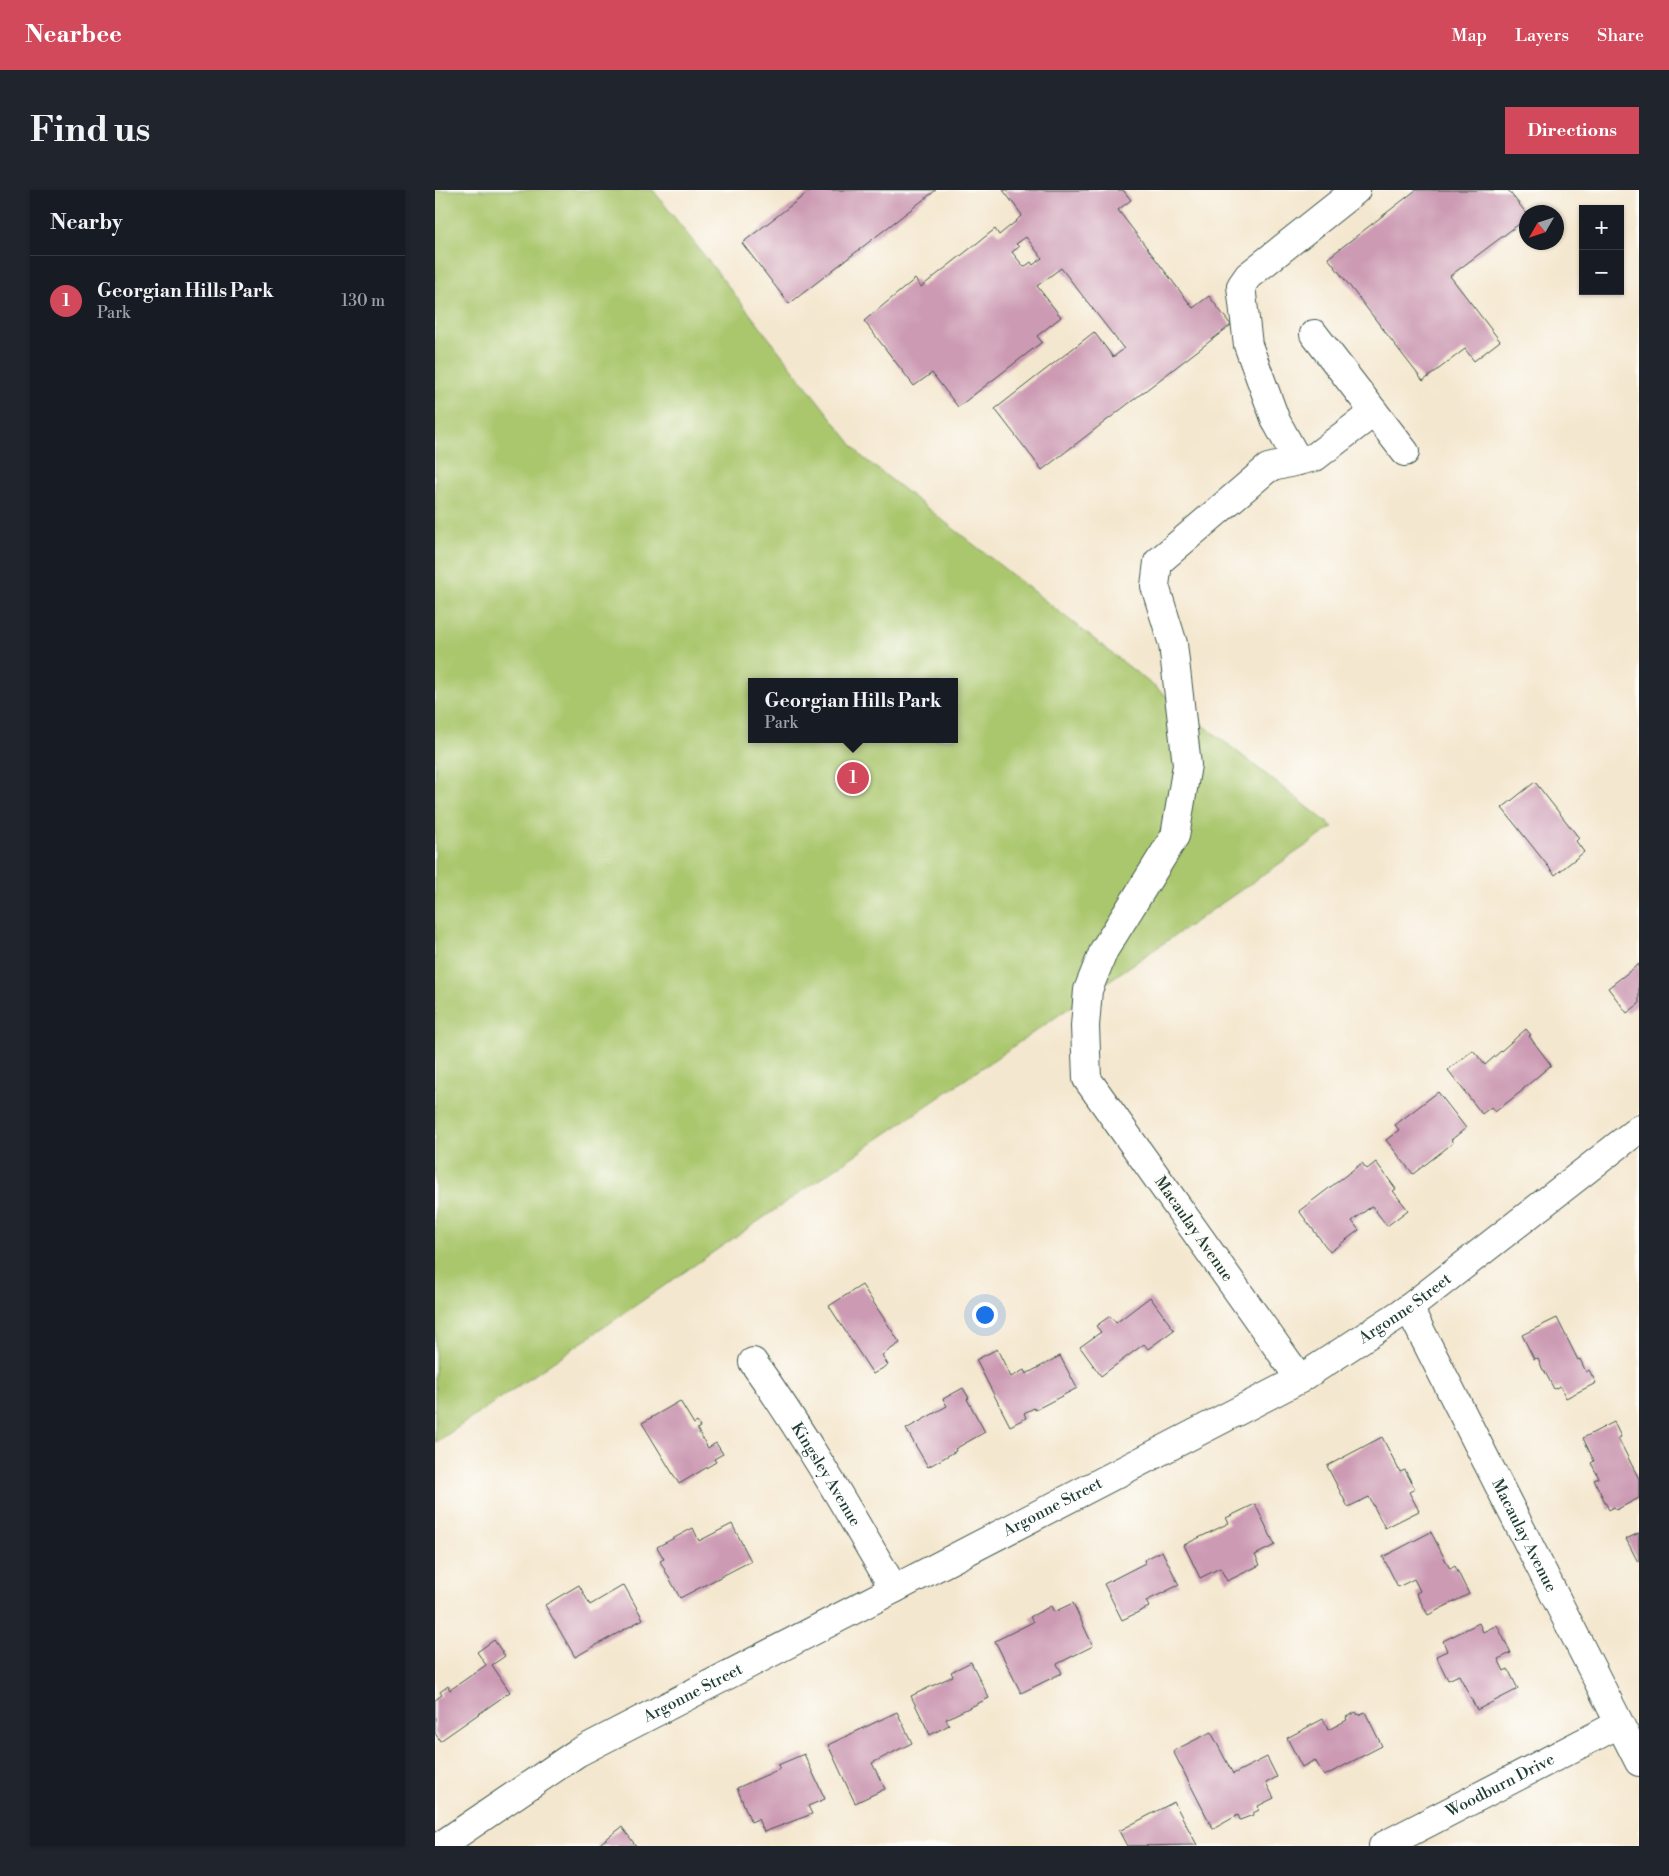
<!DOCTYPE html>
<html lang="en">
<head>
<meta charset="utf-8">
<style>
	:root { --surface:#171b24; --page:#20242c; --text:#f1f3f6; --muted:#9ea1a6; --line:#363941; --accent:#d1495b }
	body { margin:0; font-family:"Libre Bodoni",serif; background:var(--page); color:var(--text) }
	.controls { position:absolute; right:15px; top:15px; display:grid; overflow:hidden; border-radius:0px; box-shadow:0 1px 4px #0004 }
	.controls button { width:45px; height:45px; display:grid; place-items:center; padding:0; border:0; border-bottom:1px solid var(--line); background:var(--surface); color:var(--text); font:25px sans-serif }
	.compass { position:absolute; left:1084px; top:15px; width:45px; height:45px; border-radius:50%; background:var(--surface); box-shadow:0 1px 4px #0004; rotate:231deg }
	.you { position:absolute; left:549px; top:1124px; width:18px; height:18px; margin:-12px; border:4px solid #fff; border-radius:50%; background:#1a73e8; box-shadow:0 0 0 8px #1a73e833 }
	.badge { display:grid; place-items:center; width:32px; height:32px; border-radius:50%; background:var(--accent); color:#fff; font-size:16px; font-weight:700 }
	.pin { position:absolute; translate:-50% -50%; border:2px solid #fff; box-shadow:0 1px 5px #0006 }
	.popup { position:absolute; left:313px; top:488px; width:210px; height:65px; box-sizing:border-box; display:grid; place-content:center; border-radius:0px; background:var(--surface); filter:drop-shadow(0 1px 4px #0005); font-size:16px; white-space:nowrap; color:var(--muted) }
	.popup b { font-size:19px; color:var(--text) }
	.popup::after { content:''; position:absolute; left:50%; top:100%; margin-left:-10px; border:10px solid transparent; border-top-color:var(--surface) }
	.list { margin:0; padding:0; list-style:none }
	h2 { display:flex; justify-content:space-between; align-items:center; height:65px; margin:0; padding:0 20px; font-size:21px }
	h2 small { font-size:16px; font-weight:400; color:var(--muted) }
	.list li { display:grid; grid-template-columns:32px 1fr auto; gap:15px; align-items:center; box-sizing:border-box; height:90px; padding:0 20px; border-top:1px solid var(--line) }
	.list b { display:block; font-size:19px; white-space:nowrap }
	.list p { margin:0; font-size:16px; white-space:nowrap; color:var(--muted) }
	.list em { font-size:16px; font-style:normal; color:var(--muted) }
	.map { position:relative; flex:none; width:1204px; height:1656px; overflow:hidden; border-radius:0px }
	header { display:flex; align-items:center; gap:30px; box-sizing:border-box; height:70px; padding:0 25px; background:var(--accent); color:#fff }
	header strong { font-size:24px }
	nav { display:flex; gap:28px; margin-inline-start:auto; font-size:18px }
	.intro { display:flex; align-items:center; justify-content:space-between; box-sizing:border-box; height:120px; padding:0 30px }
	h1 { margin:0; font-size:35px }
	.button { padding:12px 22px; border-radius:0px; background:var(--accent); color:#fff; font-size:18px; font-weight:700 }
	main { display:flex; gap:30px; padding:0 30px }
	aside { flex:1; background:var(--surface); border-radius:0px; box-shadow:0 1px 4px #0004 }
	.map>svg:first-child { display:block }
</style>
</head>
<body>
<header>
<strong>Nearbee</strong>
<nav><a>Map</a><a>Layers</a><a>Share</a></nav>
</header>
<div class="intro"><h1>Find us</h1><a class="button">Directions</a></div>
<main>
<aside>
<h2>Nearby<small></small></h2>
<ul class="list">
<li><span class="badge">1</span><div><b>Georgian Hills Park</b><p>Park</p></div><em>130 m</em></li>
</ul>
</aside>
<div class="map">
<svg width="1204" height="1656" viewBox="0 0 1204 1656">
	<rect width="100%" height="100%" fill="#fdfcf7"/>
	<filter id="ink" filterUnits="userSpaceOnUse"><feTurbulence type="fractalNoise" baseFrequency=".02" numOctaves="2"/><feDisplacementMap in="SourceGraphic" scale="10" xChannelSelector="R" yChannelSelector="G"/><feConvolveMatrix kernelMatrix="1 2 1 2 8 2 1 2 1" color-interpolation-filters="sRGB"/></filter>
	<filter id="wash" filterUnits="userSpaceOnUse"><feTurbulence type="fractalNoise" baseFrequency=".0096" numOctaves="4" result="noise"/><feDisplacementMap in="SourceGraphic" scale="20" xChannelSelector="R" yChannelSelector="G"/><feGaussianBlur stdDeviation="1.12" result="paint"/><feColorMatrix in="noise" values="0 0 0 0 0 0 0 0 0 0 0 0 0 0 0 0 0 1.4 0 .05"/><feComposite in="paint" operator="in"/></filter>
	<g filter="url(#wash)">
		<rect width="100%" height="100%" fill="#f4e7cf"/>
		<!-- green -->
		<path fill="#abc76e" stroke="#658251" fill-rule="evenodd" d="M0,0h218l208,266 472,371 -898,616zM317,492h202v57h-202z"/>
		<g id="blocks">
			<!-- building -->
			<path fill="#cc9ab3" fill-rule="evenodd" d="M376,0h125l-147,114 -47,-61z
				M568,0h120l8,10 -13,10 75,98 16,-12 22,29 -189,145 -47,-61 99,-77 19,25 11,-8 -63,-81 -24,18 24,31 -24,19 5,6 -84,65 -26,-34 -18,13 -50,-65 51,-42 6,8 74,-58 4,6 16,-13 7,-7zM591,47l16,21 -9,7 -2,-3 -7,5 -12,-15 7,-5 -3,-3z
				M981,0h92l19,24v4l-77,58 50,65 -26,20 -9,-12 -42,32 -95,-123z
				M1100,592l44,56 -3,3 8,11 -29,23 -53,-67z
				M1204,774v40l-12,9 -19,-25z
				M1091,839l5,6 -2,1 22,29 -28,24v1l-28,22 -4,-5 -9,7 -34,-44 25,-20 12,15z
				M1003,902l28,36 -15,12 2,3 -40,31 -27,-34 13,-10 -4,-5z
				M941,972l20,27 -3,2 15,19 -21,16 -15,-20 -20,15 7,9 -29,22 -31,-41 63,-48 5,6z
				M427,1095l38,58 -18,12 6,10 -15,9 -44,-68z
				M715,1107l24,33 -26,19 -4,-5 -43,32 -21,-29 21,-15 -5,-6 14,-10 6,7z
				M1122,1128l21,42 2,-1 6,13 3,-2 7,13 -30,15 -6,-12 -6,3 -10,-19h-1l-5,-12 -4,1 -12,-24z
				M562,1159l14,28 13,-7 2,4 34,-18 17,32 -42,22 -1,-2 -10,5 2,5 -16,8 -34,-66z
				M528,1198l6,10 -2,1 18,33 -30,17 1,2 -28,16 -22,-38 41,-23 -4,-7z
				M245,1211l14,23 3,-2 3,5 -3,2 11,19 8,-5 7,11 -9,5 2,3 -37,22 -37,-61z
				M1179,1232l7,15 -3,1 21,41v19l-23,12 -2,-3 -5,3 -15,-30 5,-2 -8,-15 3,-2 -11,-23z
				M947,1247l18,35 5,-2 10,19 -6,3 10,19 -34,17 -16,-31 -21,10 -21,-41z
				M820,1314l20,41 -20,10 5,10 -33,16 -7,-13 -20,10 -16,-33 45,-22 -3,-5z
				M297,1334l19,37 -71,37 -20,-37 4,-2 -7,-12 36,-19 6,13z
				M996,1342l19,37 5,-3 14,28 -41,21 -12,-22 4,-2 -6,-12 -16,8 -15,-30z
				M1204,1343v28l-1,1 -12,-23z
				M727,1361l17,34 -33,16 3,6 -27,13 -18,-36 41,-21 -1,-3z
				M144,1395l11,20 34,-20 19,34 -68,38 -30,-52z
				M638,1413l20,43 -36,18 5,9 -41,20 -26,-52 38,-19 -3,-5 21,-11 3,6z
				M1044,1433l4,9 14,-7 14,28 -13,6 6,12 4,-2 10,20 -41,21 -18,-35 -11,5 -12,-24 11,-5 -4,-10z
				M59,1450l11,16 -13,9 18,27 -70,49 -5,-8v-33l7,-5 -2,-3 8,-6 2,4 36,-25 -9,-13z
				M536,1472l18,36 -43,21 3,6 -19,10 -19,-39 42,-20 -2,-4z
				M462,1522l15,31 -40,20 13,26 -30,14 -27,-58z
				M921,1522l2,3 7,-3 17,34 -58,30 -9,-16 -13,7 -15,-29 36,-19 5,11 19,-10 -1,-3z
				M776,1542l22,42 34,-17 10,20 -11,6 8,15 -16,8 1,4 -6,3v2l-13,5 -2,-5 -25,14 -40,-78z
				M369,1564l21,45 -17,7 4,8 -48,18 -6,-13 -7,3 -14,-34 43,-19 -2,-4z
				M739,1612l23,43 -70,1 -8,-15z
				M187,1637l14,19h-39z"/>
		</g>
	</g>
	<g filter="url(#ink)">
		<use href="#blocks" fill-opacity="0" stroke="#3f564b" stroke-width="1"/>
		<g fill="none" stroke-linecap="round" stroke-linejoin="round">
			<!-- minor casing -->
			<g stroke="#3f564b" stroke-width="30">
				<g id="minor">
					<path d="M879,144l91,118"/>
					<path d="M863,271l-22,-40 -28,-76 -7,-59 7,-10 108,-86"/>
					<path id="s1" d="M974,1118l230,454"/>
					<path id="s2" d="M318,1172c52,73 96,150 141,227"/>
					<path d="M865,1189l-213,-300 -2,-53 3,-36 16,-40 71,-114 12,-71 -14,-121 -18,-58 3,-24 110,-94 47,-11 59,-45"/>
					<path id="s3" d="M5,1656l137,-93 723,-374 109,-71 230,-179"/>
					<path id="s4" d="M948,1656l236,-122"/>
				</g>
			</g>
			<!-- minor -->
			<use href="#minor" stroke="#fff" stroke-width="28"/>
		</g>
	</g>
	<g text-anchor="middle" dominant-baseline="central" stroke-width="4" stroke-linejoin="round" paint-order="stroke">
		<!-- street labels -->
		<g font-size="16" fill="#1f3d34" stroke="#fdfcf7">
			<text transform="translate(759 1039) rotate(55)">Macaulay Avenue</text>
			<text stroke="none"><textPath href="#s3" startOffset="1106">Argonne Street</textPath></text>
			<text stroke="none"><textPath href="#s2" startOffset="134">Kingsley Avenue</textPath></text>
			<text stroke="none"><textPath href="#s3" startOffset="701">Argonne Street</textPath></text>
			<text stroke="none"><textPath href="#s1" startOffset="255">Macaulay Avenue</textPath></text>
			<text stroke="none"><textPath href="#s3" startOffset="296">Argonne Street</textPath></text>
			<text stroke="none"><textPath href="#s4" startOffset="132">Woodburn Drive</textPath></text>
		</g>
	</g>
</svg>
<div class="controls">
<button>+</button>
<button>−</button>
</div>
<svg class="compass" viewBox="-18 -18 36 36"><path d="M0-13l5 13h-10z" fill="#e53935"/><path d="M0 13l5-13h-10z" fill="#9ea1a6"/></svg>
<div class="you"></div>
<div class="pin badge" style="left:418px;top:588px">1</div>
<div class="popup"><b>Georgian Hills Park</b>Park</div>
</div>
</main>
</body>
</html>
